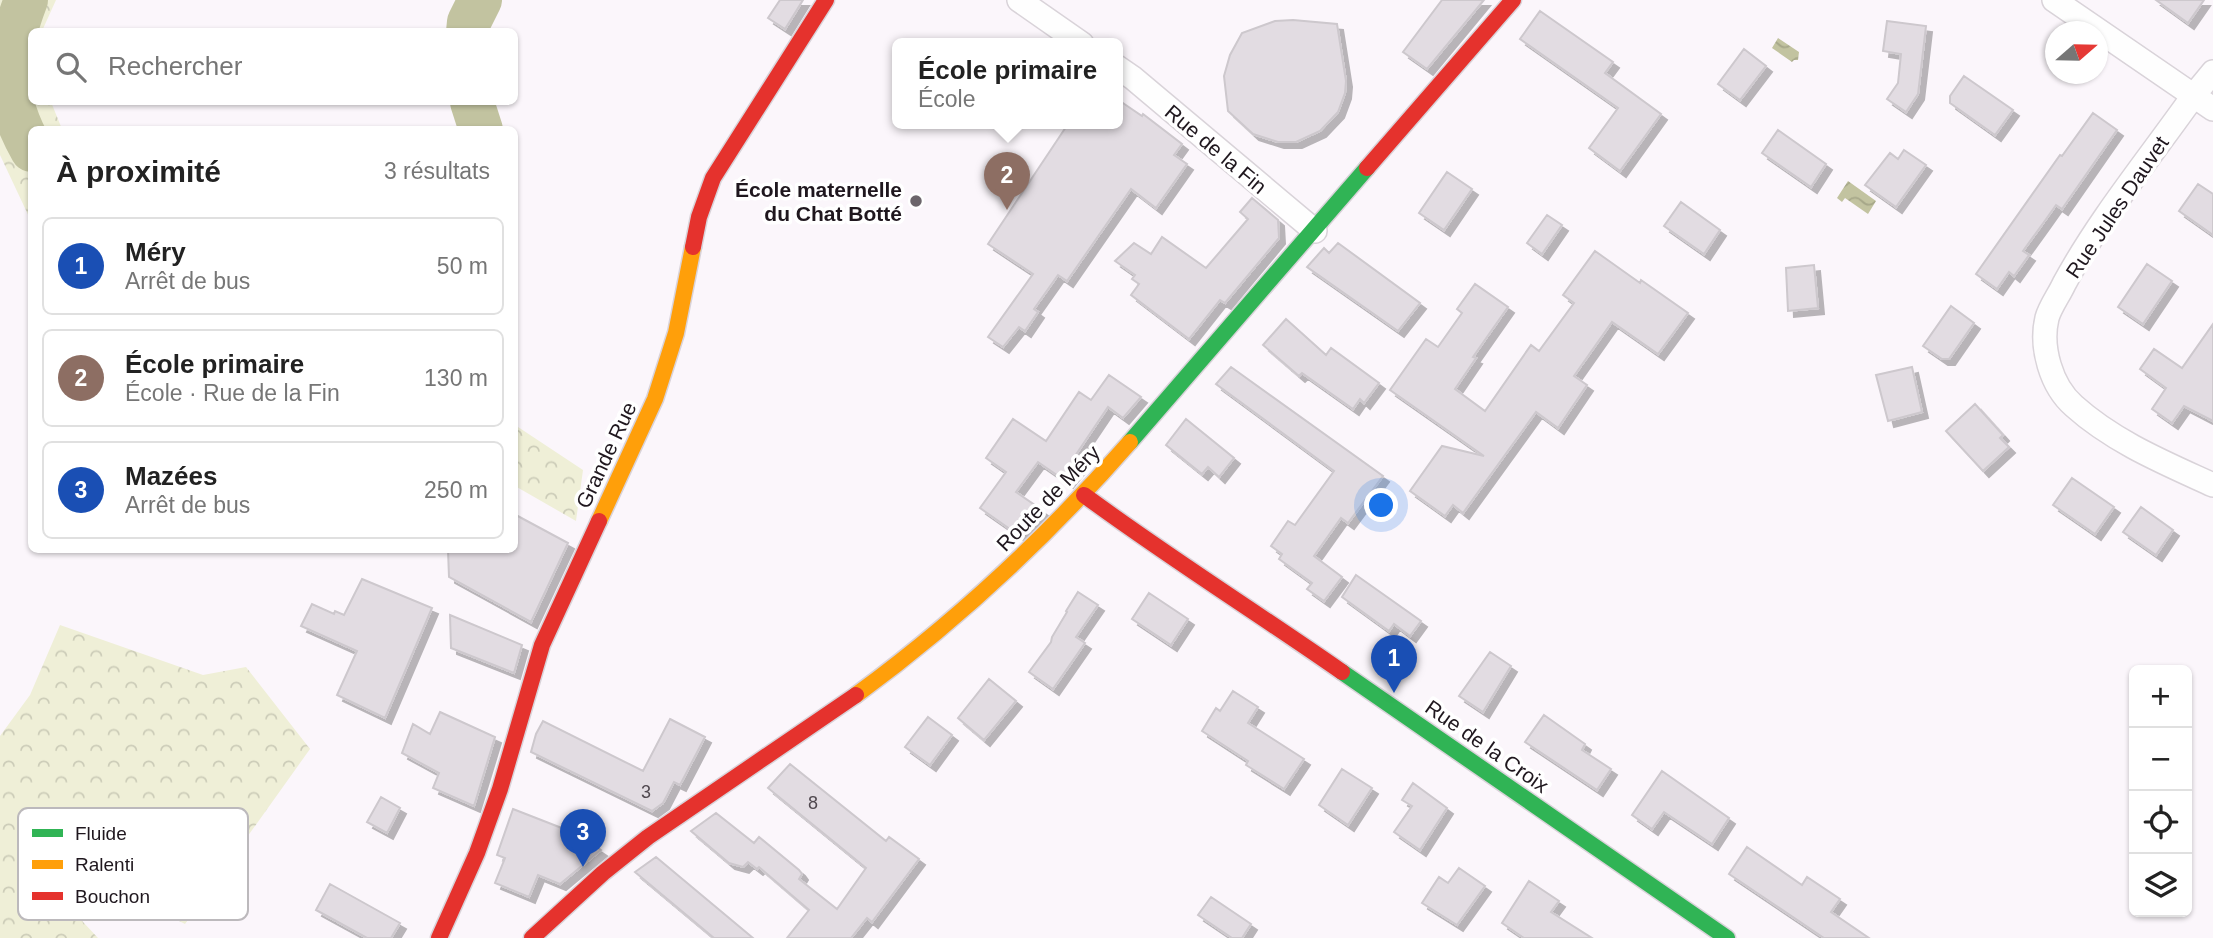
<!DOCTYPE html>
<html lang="fr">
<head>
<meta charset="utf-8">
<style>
	:root { --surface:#fff; --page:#f6f6f6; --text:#222; --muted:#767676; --line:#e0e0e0; --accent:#0b8043 }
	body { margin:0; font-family:Helvetica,sans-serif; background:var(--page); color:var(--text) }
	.controls { position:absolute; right:21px; bottom:21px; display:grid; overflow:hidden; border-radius:10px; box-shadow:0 2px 5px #0004 }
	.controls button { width:63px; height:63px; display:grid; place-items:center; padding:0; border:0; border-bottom:2px solid var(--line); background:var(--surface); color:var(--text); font:35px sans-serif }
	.compass { position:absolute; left:2045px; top:21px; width:63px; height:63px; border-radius:50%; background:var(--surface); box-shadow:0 2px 5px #0004; rotate:70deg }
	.you { position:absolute; left:1382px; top:506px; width:24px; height:24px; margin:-18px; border:5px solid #fff; border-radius:50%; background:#1a73e8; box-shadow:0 0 0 10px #1a73e833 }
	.badge { display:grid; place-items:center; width:46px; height:46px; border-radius:50%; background:var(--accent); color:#fff; font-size:23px; font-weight:700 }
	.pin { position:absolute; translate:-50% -58px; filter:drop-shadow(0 2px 4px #0008) }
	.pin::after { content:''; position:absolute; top:37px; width:24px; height:21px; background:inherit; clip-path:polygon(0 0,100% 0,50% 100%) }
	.popup { position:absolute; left:892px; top:38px; width:231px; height:91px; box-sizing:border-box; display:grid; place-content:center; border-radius:10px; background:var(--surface); filter:drop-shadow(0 2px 5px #0005); font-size:23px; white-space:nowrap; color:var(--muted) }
	.popup b { font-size:26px; color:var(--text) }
	.popup::after { content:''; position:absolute; left:50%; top:100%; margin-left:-14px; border:14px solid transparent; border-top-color:var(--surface) }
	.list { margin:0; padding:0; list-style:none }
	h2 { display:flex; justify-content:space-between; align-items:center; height:91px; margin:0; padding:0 28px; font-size:30px }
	h2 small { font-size:23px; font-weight:400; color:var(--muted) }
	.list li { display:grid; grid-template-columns:46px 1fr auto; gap:21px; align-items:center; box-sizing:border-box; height:98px; margin:0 14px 14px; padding:0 14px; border:2px solid var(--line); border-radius:10px }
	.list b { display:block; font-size:26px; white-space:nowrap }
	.list p { margin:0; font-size:23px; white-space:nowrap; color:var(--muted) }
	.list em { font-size:23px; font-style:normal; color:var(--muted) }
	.icon { flex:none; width:38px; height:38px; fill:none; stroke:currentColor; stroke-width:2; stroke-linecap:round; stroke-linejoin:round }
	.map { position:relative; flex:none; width:2213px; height:938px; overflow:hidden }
	.search { position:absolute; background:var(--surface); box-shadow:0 2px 5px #0004; left:28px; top:28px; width:490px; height:77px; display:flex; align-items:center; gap:18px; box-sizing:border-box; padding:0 24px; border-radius:10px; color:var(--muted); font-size:26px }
	.panel { position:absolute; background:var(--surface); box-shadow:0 2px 5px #0004; left:28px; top:126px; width:490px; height:427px; border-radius:10px }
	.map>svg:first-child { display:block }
</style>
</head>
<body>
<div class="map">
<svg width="2213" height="938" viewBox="0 0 2213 938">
	<defs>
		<pattern id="forest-crowns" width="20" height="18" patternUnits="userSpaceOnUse" patternTransform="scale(1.75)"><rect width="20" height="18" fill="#efefd7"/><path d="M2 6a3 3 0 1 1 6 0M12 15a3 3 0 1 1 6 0" fill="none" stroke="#ccccb8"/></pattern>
		<pattern id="water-waves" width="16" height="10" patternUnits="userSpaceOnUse" patternTransform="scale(1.75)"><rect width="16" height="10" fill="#c2c3a0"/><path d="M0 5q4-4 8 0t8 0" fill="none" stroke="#a6a789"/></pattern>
		<filter id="shadow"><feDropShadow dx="6" dy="6" stdDeviation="0" flood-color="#0004"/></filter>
	</defs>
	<rect width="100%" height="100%" fill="#fbf6fb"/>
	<!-- forest -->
	<path fill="url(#forest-crowns)" d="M0,0h56l-14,31 -10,1v70h19l11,27 -30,1 -1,91 -31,-66z
		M515,425l68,45 -7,51 -61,-35z
		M60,625l143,50 43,-8 64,82 -125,175 -65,-33 -51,16 29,31h-98v-202l30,-41z"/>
	<!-- water -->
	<path fill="url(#water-waves)" d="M1778,38l21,14 -1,8h-4l-2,2 -20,-14z
		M1848,181l28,20 -8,13 -23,-16 -3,4 -5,-4z"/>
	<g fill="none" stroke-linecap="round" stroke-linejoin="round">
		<!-- river -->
		<path stroke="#c2c3a0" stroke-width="44" d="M26,0c-22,58 -26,94 6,150
			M468,32l1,-10 11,-22
			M472,102l9,28"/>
	</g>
	<!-- building -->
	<path fill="#e2dce2" stroke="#cdc8cd" stroke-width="2" filter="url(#shadow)" d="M780,0h23l-18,29 -17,-11z
		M1442,0h42l-57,69 -24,-17z
		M2156,0h48l-16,23z
		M1540,11l73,51 -8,11 56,41 -41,57 -31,-23 29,-40 -98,-69z
		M1293,20l44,4 9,57 -1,12 -7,19 -18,19 -24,11h-18l-25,-8 -25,-23 -4,-35 6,-21 12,-22 33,-12z
		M1887,21l39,5 -8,68 -12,18 -19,-13 11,-16 3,-29 -18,-3z
		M1744,49l22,17 -26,34 -22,-16z
		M1964,76l49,34 -18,25 -45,-32v-7z
		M1117,99l25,17 1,-2 39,30 -8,11 13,9 -31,44 -25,-19 -64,92 -9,-6 -24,34 4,3 -13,19 -6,-4 -16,20 -15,-10 45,-63 -45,-30 80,-120h49z
		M2093,113l24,17 -55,79 -6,-4 -12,17 -21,29 6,4 -15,21 -5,-4 -12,17 -21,-15 84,-119 2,1z
		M1778,130l48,34 -15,23 -49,-34z
		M1904,150l22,15 -30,42 -31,-22 25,-32 8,6z
		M1447,172l25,17 -28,41 -25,-17z
		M2198,184l15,10v41l-34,-24z
		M1252,198l26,22 1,18 -54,65 -5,-3 -31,39 -58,-44 8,-11 -7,-5 3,-4 -20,-14 19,-18 17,11 11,-17 44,31 42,-49 -8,-7z
		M1681,202l39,28 -16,24 -40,-28z
		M1547,215l15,10 -20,29 -15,-11z
		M1338,243l82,60 -22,28 -91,-64 17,-19 5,5z
		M1595,251l45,32 1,-3 47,33 -30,41 -46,-32 -38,54 13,9 -29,43 -22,-16 -73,101 -10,-8 -8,11 -35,-25 32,-45 42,10 -94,-66 36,-51 12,8 24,-34 -5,-4 18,-25 33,23 -35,50 3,1 -21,31 30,22 46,-66 8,6 35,-48 -11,-8z
		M2147,264l25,17 -29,43 -25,-17z
		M1814,265l4,43 -30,3 -2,-43z
		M1951,306l23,17 -25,36h-7l-19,-13z
		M1286,319l40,36 5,-7 48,35 -15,20 -4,-4 -7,10 -51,-36 -3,3 -36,-31z
		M2213,324v97l-29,-15 -12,17 -20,-14 14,-21 -26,-19 14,-20 28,19z
		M1231,367l152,109 -35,47 -7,-5 -27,38 28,21 -18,24 -17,-12 5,-6 -33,-24 3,-5 -11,-8 17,-25 7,4 39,-54 -118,-87z
		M1912,367l10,45 -34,9 -12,-46z
		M1109,375l32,22 -18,21 -15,-11 -35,52 8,6 -14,17 -29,-20 -22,30 26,18 -25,24 -37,-26 26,-36 -20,-14 27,-39 33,22 33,-49 12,8z
		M1975,404l28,31 -3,3 9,9 -26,24 -37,-40z
		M1186,419l48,39 -15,19 -11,-10 -6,7 -36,-29z
		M2072,478l42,29 -19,27 -42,-29z
		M2141,507l32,23 -17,25 -33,-23z
		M514,514l54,29 -37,79 -82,-45 -1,-27h66z
		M1356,575l65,46 -11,15 -16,-12 -5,7 -47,-34z
		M362,579l70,29 -47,110 -48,-23 20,-44 -56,-25 11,-22 22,10 1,-3 9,4z
		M1078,592l20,13 -22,32 9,6 -32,46 -24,-17 22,-30 1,-5 15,-25 -1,-1z
		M1149,593l39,26 -17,26 -39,-26z
		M450,615l72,30 -8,28 -63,-25z
		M1490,652l21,14 -28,46 -24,-16z
		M989,679l27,22 -32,39 -26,-22z
		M1233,691l25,16 -10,16 56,36 -20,30 -38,-24 2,-4 -46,-30 14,-23 4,3z
		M440,712l55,25 -21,69 -41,-18 6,-15 -37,-20 11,-29 17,10z
		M1544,715l41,29 -3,6 29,19 -14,21 -72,-48z
		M928,717l24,18 -22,30 -25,-18z
		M670,719l35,18 -25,48 -6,-3 -11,21 -11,8 -121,-59 5,-18 7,-13 100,50z
		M790,764l96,77 3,-4 30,22 -47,63 -5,-4 -16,20h-64l22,-28 -50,-43 -2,2 -9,-7 -5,5 -14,-4 -38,-32 25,-18 38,30 5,-6 40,33 3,4 -3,5 38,30 29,-41 -98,-80z
		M1342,769l30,19 -24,37 -29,-20z
		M1662,771l67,47 -17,26 -48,-32 -12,17 -20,-14z
		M1413,783l34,25 -27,42 -26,-18 18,-26 -10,-6z
		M381,797l19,11 -13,25 -20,-11z
		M513,809l64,25 24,16 -41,34 -22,-9 -9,22 -34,-14 10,-25 -8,-3z
		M1747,847l55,38 5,-8 33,22 -9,13 38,26h-45l-95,-64z
		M656,857l97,81h-39l-79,-66z
		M1459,868l26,18 -28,39 -35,-22 17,-26 9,6z
		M1529,881l30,20 -8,11 41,26h-68l-22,-15z
		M330,884l70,39 -9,15h-24l-51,-28z
		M1211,897l40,27 -9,14h-10l-34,-23z"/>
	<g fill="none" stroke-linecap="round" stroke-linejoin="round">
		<!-- street casing -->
		<g stroke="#d9d3d9" stroke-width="26">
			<path id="street" d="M1019,0l63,44
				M2054,0l159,109
				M1117,67l16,11 182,153
				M2213,72l-19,23c-43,61 -95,124 -130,189 -5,11 -14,23 -17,34 -7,29 4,68 27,88 40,36 91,57 139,79"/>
		</g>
		<!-- fast casing -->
		<g stroke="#d9d3d9" stroke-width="19">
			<path id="fast" d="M1130,442l237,-274
				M1342,672l385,266"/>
		</g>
		<!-- slow casing -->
		<g stroke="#d9d3d9" stroke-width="19">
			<path id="slow" d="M599,521l56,-122 21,-66 17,-86
				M856,695c101,-74 192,-159 274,-253"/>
		</g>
		<!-- jam casing -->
		<g stroke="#d9d3d9" stroke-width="19">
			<path id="jam" d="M1367,168l146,-168
				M693,247l6,-30 14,-39 113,-178
				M1084,495c84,62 172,117 258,177
				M439,938l38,-85 23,-64 42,-144 57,-124
				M532,938l71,-65 45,-36 208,-142"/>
		</g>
		<!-- street -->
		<use href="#street" stroke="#fefefe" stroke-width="23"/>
		<!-- fast -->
		<use href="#fast" stroke="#30b455" stroke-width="16"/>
		<!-- slow -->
		<use href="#slow" stroke="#ff9f0a" stroke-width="16"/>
		<!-- jam -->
		<use href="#jam" stroke="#e5322d" stroke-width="16"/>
	</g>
	<!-- markers -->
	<circle fill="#6c656b" stroke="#fff" stroke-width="2.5" cx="916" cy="201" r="7"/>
	<g text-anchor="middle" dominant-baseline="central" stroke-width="7" stroke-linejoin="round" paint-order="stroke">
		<!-- number labels -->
		<g font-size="18" fill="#50484f">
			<text x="646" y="792">3</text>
			<text x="813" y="803">8</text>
		</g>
		<!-- street labels -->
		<g font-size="21" fill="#1f171e" stroke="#fff">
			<text transform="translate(1216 149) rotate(40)">Rue de la Fin</text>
			<text transform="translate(2117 207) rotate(-56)">Rue Jules Dauvet</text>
			<text transform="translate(606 455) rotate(-65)">Grande Rue</text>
			<text transform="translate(1048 498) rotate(-46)">Route de Méry</text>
			<text transform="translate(1487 746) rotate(35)">Rue de la Croix</text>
		</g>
		<!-- poi labels -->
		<g font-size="21" font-weight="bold" fill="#1f171e" stroke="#fff" text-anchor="end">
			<text x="902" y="189">École maternelle<tspan x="902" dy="24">du Chat Botté</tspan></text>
		</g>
	</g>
	<!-- legend -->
	<rect x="18" y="808" width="230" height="112" rx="10" fill="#fff" stroke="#bcb9bc" stroke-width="2"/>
	<rect x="32" y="829" width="31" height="8" fill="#30b455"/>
	<rect x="32" y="860" width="31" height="9" fill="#ff9f0a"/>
	<rect x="32" y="892" width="31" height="8" fill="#e5322d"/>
	<g font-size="19" fill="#1f171e">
		<text x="75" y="840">Fluide</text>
		<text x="75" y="871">Ralenti</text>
		<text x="75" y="903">Bouchon</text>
	</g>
</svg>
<div class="controls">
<button>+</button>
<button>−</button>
<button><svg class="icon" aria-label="locate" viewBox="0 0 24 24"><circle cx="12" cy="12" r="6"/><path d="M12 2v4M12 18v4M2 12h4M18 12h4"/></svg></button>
<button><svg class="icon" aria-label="layers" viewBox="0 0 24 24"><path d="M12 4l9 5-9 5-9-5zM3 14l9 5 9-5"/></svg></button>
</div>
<svg class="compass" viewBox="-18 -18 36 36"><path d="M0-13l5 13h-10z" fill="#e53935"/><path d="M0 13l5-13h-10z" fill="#767676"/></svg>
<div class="you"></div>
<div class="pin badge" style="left:1394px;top:693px;background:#1a4fb4">1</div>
<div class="pin badge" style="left:1007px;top:210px;background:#8d6e63">2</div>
<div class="popup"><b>École primaire</b>École</div>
<div class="pin badge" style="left:583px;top:867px;background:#1a4fb4">3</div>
<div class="search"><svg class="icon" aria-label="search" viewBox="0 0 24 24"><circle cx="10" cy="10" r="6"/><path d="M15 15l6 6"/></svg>Rechercher</div>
<section class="panel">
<h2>À proximité<small>3 résultats</small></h2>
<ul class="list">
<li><span class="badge" style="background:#1a4fb4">1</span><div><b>Méry</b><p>Arrêt de bus</p></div><em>50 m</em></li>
<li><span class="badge" style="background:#8d6e63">2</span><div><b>École primaire</b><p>École · Rue de la Fin</p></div><em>130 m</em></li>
<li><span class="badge" style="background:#1a4fb4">3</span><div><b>Mazées</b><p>Arrêt de bus</p></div><em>250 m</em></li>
</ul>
</section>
</div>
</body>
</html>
